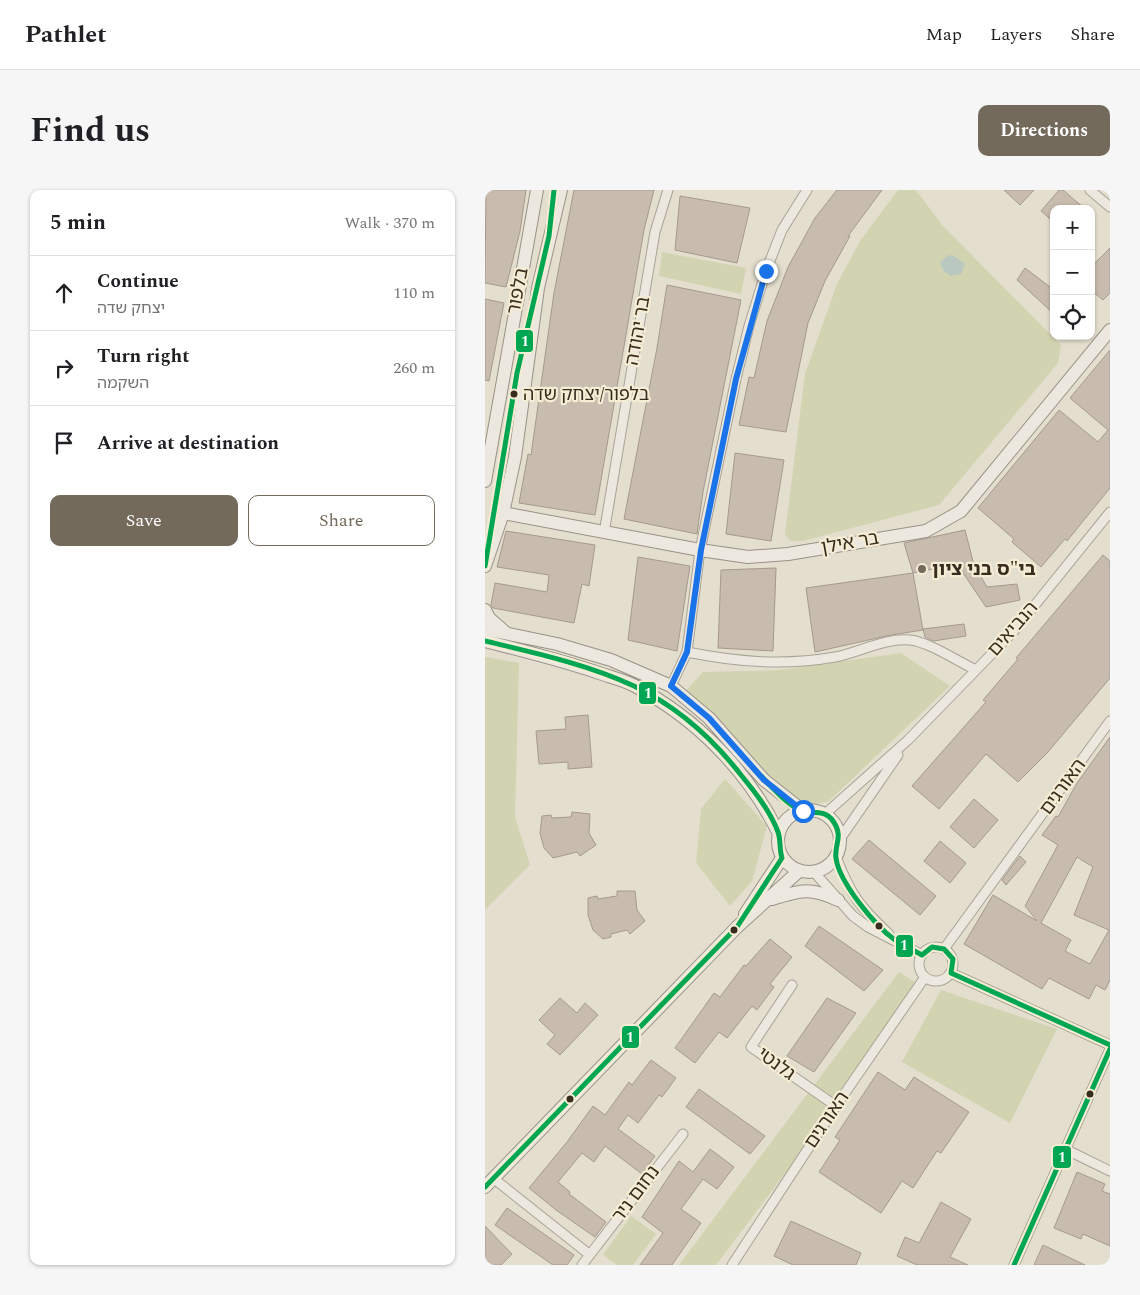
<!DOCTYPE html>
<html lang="en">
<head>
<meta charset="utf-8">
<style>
	:root { --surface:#fff; --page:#f6f6f6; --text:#202124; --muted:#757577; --line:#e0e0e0; --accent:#746a5c }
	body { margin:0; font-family:Spectral,"Noto Sans Hebrew",serif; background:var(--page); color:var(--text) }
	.controls { position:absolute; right:15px; top:15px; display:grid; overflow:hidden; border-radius:10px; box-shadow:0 1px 4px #0004 }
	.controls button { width:45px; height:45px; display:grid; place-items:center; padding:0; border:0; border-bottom:1px solid var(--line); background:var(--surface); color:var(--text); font:25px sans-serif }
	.stop { position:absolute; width:15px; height:15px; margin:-11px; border:4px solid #1a73e8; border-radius:50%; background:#fff }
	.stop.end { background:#1a73e8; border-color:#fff; box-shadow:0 1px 5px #0008 }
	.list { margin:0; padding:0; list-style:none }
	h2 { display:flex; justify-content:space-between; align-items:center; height:65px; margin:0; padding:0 20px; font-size:21px }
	h2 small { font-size:16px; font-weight:400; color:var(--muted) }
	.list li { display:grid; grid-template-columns:32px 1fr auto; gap:15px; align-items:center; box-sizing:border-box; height:75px; padding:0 20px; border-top:1px solid var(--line) }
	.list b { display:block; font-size:19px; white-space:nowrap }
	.list p { margin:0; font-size:16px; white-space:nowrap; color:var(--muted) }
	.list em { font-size:16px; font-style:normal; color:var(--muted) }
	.actions { display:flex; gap:10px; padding:15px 20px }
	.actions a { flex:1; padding:11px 0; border:1px solid var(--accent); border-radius:10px; text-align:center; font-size:18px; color:var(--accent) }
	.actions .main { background:var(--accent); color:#fff }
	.icon { flex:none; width:28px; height:28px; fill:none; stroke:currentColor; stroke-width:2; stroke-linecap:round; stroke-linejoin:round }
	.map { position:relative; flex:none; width:625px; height:1075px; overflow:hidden; border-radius:10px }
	header { display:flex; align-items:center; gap:30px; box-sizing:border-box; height:70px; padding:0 25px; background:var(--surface); border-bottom:1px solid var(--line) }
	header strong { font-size:24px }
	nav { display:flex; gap:28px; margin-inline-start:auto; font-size:18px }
	.intro { display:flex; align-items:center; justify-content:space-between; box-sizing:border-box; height:120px; padding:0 30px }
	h1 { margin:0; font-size:35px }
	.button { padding:12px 22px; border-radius:10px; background:var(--accent); color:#fff; font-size:18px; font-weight:700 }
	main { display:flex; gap:30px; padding:0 30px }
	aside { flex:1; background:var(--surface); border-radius:10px; box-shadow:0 1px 4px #0004 }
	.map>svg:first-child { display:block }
</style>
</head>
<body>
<header>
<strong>Pathlet</strong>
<nav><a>Map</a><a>Layers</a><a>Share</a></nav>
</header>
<div class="intro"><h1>Find us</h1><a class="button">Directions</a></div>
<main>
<aside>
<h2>5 min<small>Walk · 370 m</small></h2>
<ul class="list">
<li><svg class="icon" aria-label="ahead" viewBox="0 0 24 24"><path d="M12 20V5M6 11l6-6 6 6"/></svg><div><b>Continue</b><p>יצחק שדה</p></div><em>110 m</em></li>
<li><svg class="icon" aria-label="right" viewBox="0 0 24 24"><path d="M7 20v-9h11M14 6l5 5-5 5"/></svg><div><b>Turn right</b><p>השקמה</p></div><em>260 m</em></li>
<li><svg class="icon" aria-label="arrive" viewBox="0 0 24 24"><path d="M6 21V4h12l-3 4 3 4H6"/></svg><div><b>Arrive at destination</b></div></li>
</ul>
<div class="actions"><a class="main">Save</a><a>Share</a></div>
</aside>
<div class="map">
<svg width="625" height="1075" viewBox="0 0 625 1075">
	<rect width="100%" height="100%" fill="#e4dece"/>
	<!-- green -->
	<path fill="#d2d4b1" d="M413,0h18l26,35 119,120 -3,18 -119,142 -136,36h-12l-6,-6 20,-161 32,-90 23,-43z
		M177,62l84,16 -5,26 -82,-18z
		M416,463l49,33 -121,115c-9,2 -17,5 -26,2 -29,-9 -93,-86 -117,-112l17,-19 76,-2z
		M0,467l34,6 -4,154 15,48 -45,45z
		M240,589l42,47 -15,55 -22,25 -34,-43 5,-54z
		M414,782l24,15 -87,119 -120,159h-37z
		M456,800l116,39 -47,94 -108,-61z
		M146,1026l25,18 -23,31h-16l-14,-10z"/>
	<!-- water -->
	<path fill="#b9c9bf" d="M464,65l5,1 11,8 -4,10 -11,2 -7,-6 -3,-8z"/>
	<!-- building -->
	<path fill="#c8bcaf" stroke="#a49a8d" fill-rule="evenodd" d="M1,0h40l-6,41 -14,56 -21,-4z
		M89,0h80l-10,40 -49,285 -76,-12 9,-49 3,1 23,-162z
		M352,0h45l-34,46h2l-25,45 -17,42 -22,109 -47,-7 10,-48 5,1 13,-57 21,-54 27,-49z
		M519,0h30l-14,15z
		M574,0h4l22,19h-31v13l-13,-11z
		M195,6l70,12 -13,55 -62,-13z
		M625,58v45l-7,7 -12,-10v-23z
		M540,78l29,22v24l-37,-34z
		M182,95l74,15 -38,192 -6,42 -73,-15 33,-171z
		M0,109l19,4 -15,78 -4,-1z
		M625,160v138l-43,53 -2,-2 -24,28 -29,-25 2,-3 -36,-31 81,-98 39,32 10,-12 -38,-32z
		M250,263l49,7 -13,81 -45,-7z
		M480,340l9,35 13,22 30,-3 3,16 -34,7 -29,-43 -44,9 -9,-30z
		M21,341l89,14 -6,41 -7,-2 -8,39 -81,-15 -2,-3 4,-22 52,9 2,-17 -52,-8z
		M618,365l7,6v117l-62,74 -30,30 -32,-28 -47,55 -27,-23 74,-84 -3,-2 35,-41 -2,-1z
		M153,367l52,9 -13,85 -49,-11z
		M291,378l-3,83 -55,-3 3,-78z
		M428,383l10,57 -32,5 -76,17 -9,-64z
		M479,434l2,12 -33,5 -8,-4 -2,-8z
		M103,525l4,52 -24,2v-7l-29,2 -3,-33 30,-2 -1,-12z
		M625,547v243l-5,10 -9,-5 -7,14 -40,-21 -7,11 -78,-45 29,-49 44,26 -12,-15 33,-61 -16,-10 14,-19 2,1 19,-34zM592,667l16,10 -19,48 35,15 -19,34 -25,-13 6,-11 -30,-17z
		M489,609l24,21 -24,28 -24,-21z
		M87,622l18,2 -1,19 7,12 -16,11 -3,-4 -24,6 -9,-10 -4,-15 2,-17 9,-1 1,3 19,-1z
		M384,650l67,56 -16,19 -68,-56z
		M455,651l26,22 -16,20 -26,-22z
		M535,666l6,6 -20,23 -4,-5z
		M132,701h18l2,19 8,11 -15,13 -3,-4 -16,4v3l-8,2 -10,-9 -5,-15v-17l9,-2 1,3 19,-3z
		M334,736l64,44 -19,21 -59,-45z
		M285,749l22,18 -22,27 4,3 -17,23 -5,-4 -25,32 -8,-6 -24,31 -20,-15 39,-55 6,4 24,-32 2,1z
		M75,808l17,15 8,-10 13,12 -38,40 -13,-11 8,-9 -16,-15z
		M342,808l29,15 -42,59 -27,-16z
		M166,870l25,18 -14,19 -3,-2 -21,28 -10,-8 -10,14 37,27 -13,18 -37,-28 -11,16 -12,-9 -24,29 12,10 -1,2 37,28 -11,15 -39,-27 -27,-22 38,-46 26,-36 12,9 24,-33 3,3z
		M393,882l27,18 9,-13 55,35 -28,41 -4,-2 -24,37 -11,-7 -21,32 -62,-41 21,-32 -5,-3z
		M214,899l66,47 -15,18 -64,-47z
		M225,959l24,18 -17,22 -14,-10 -22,30 20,14 -29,42h-32l23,-32 -21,-16 37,-56 14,11z
		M592,982l28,12 -3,7 8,3v52l-27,-12 -2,5 -27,-11z
		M456,1012l30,17 -21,38 18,8h-51l-20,-9 8,-19 14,6z
		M22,1018l67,47 -7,10h-14l-58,-40z
		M306,1031l70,32 -5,12h-63l-19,-9z
		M0,1036l27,28 -11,11h-16z
		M558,1055l42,20h-51z"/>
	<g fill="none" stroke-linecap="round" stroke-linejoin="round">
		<!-- street casing -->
		<g stroke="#a9a396" stroke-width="11">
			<path id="street" d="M605,0l20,17
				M119,343l51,-301 13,-42
				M202,462c50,10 97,14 148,5 22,-4 53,-20 75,-17 19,2 47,21 66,30
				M186,496l16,-34 13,-102 36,-171 13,-53 17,-55 16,-41 25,-40
				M340,624l83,-74 106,-109 96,-119
				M355,649l58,-84
				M351,667c15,38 23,49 53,77
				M329,682l39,44 15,11 54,28
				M434 774a17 17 0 1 1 34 0a17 17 0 1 1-34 0Z
				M459,759l166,-228
				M466,783l159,72
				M307,795l-41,62 85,59
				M582,960l43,21
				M8,988l97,77
				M97,1075l101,-131
				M247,1075l104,-159 89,-129
				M529,1075l96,-216"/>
		</g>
		<!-- secondary casing -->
		<g stroke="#999287" stroke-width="14">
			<path id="secondary" d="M0,291l52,-291
				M18,323l197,37 48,7 40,-3 138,-23 35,-20 149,-181
				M0,376l18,-53 12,-56 23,-169 23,-98
				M0,420l4,8 16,14
				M0,439l72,15 54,16 60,26 38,32 55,62 39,31
				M0,451c39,10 76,19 114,32 11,4 25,7 36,13 62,33 113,85 144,148
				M293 651a31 31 0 1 1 62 0a31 31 0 1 1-62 0Z
				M287,709c29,-9 38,-12 66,1
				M260,724l37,-56
				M0,997l252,-260 62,-56"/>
		</g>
		<!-- street -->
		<use href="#street" stroke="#ece8df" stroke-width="9"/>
		<!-- secondary -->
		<use href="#secondary" stroke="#ece8df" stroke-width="12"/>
		<!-- bus-1 casing -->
		<g stroke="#f5ecd4" stroke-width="9">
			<path id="bus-1" d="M0,376l32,-193 32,-137 5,-46
				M0,451c50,12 102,23 149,45 42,20 79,53 107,89 14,17 29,36 37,57 3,8 1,17 4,26l-45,69 -252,260
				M271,581c13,12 29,33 46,40 10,3 23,-2 31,10 11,16 1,23 3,37 3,24 39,68 59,82 9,6 18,10 27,15l10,-8 12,2 9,10 -2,14 159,72
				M529,1075l96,-216"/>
		</g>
		<!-- bus-1 -->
		<use href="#bus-1" stroke="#00a651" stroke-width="5"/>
	</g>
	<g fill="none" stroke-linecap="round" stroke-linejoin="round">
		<!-- route -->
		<path stroke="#1a73e8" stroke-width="6" d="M281,81l-30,108 -35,171 -14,102 -16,34 38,32 55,62 39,31"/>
	</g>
	<!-- markers -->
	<g fill="#382c1f" stroke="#f5ecd4" stroke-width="2">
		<circle cx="29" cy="204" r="4.5"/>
		<circle cx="394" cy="736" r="4.5"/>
		<circle cx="249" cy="740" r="4.5"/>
		<circle cx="605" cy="904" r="4.5"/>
		<circle cx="85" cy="909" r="4.5"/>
	</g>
	<circle fill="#746a5c" stroke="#f5ecd4" stroke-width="2" cx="437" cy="379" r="5"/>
	<g text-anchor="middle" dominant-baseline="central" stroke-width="4.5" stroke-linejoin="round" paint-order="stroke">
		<!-- bus labels -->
		<g font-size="18" fill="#382c1f" stroke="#f5ecd4" text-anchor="start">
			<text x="38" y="204">בלפור/יצחק שדה</text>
		</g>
		<!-- street labels -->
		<g font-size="19" fill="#382c1f" stroke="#f5ecd4">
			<text transform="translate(33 101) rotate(-79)">בלפור</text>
			<text transform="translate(153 141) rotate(-80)">בר יהודה</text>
			<text transform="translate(365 353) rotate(-10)">בר אילן</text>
			<text transform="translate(528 439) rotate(-49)">הנביאים</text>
			<text transform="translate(578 597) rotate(-54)">האורגים</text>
			<text transform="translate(291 874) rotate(36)">גלנטי</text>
			<text transform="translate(342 930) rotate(-56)">האורגים</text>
			<text transform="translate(151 1004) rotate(-53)">נחום ניר</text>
		</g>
		<!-- poi labels -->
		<g font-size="19" font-weight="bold" fill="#382c1f" stroke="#f5ecd4" text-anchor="start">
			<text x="447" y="379">בי"ס בני ציון</text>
		</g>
	</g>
	<g stroke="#f5ecd4" stroke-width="2">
		<rect x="30" y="139" width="19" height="24" rx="5" fill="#00a651"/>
		<rect x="153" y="491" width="19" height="24" rx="5" fill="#00a651"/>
		<rect x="410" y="744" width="19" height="24" rx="5" fill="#00a651"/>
		<rect x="136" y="835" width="19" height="24" rx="5" fill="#00a651"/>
		<rect x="567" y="955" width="20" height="24" rx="5" fill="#00a651"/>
	</g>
	<g font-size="14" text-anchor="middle" font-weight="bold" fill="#fff">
		<text x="40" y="156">1</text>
		<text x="163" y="508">1</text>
		<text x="419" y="760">1</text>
		<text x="145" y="852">1</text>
		<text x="577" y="972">1</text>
	</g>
</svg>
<div class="controls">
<button>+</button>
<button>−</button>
<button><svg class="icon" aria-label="locate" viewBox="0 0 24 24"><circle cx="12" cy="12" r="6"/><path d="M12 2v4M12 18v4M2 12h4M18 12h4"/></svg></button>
</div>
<div class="stop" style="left:318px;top:621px"></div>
<div class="stop end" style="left:281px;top:81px"></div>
</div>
</main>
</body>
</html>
